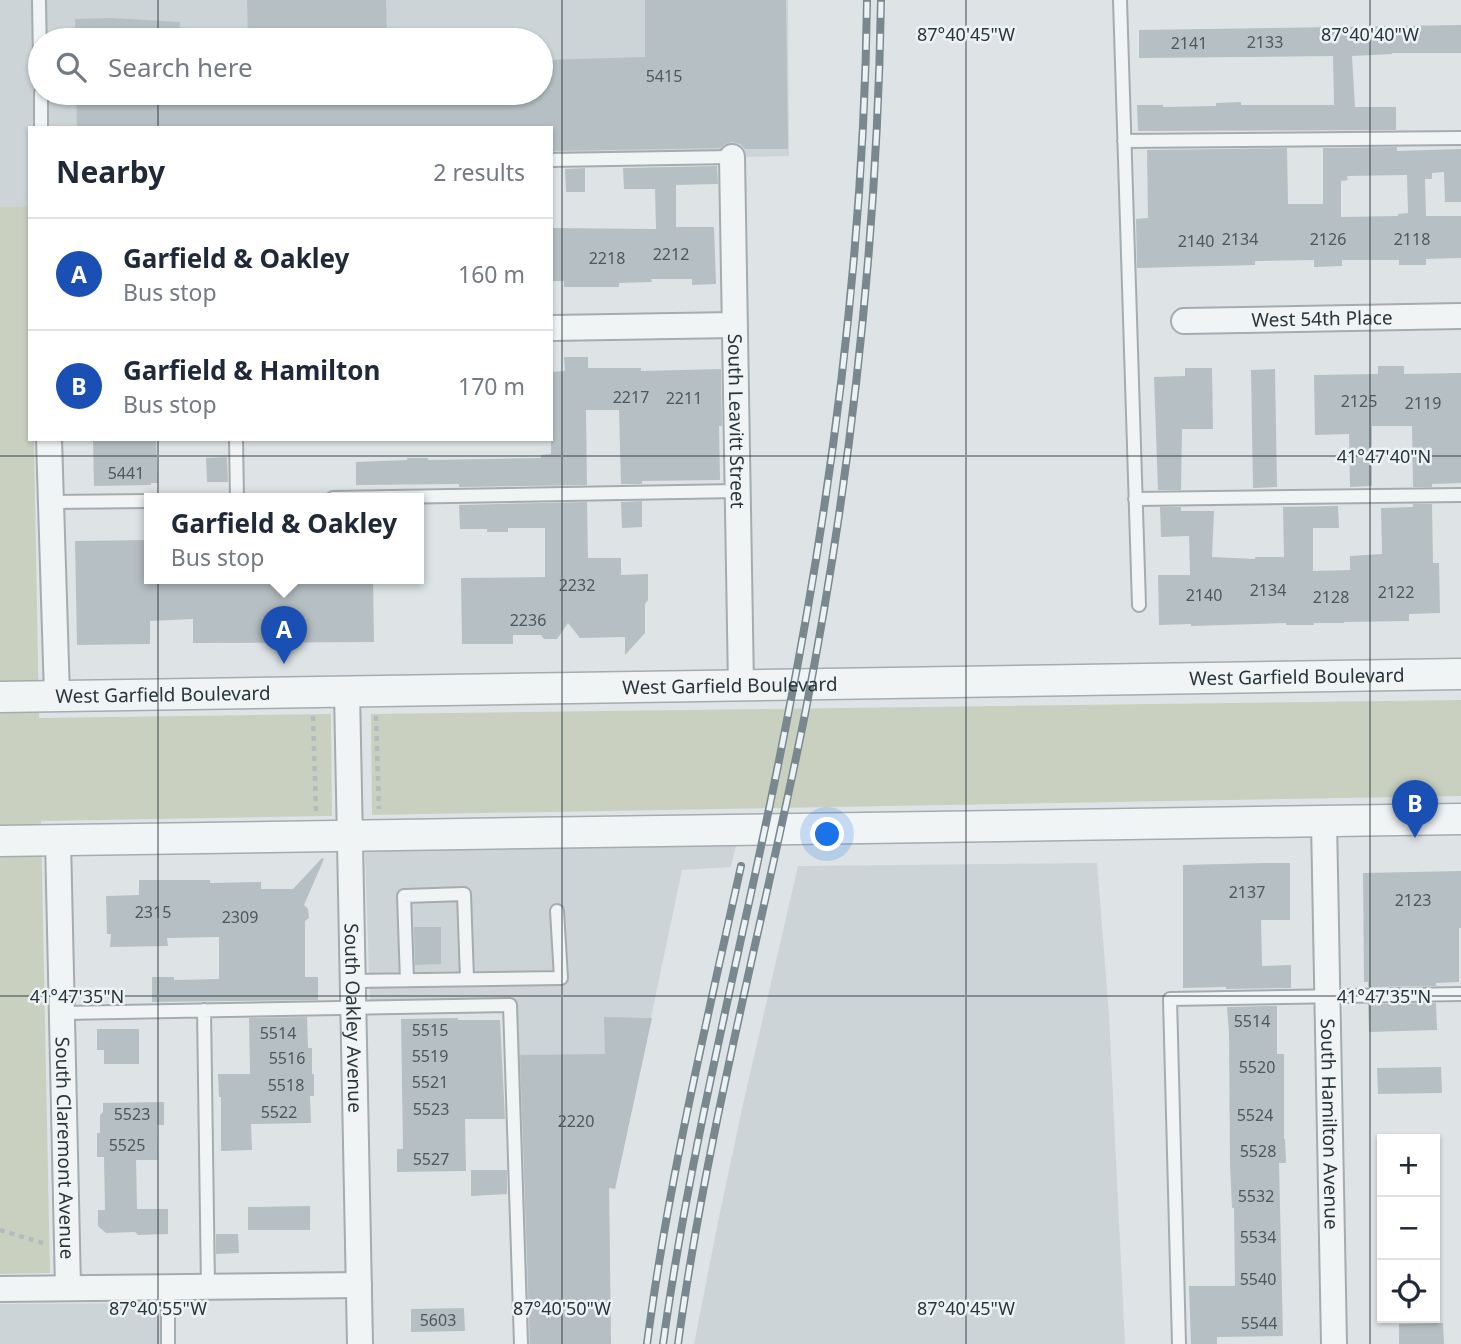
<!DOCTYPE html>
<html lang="en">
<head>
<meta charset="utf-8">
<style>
	:root { --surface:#fff; --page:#f2f2f3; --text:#1f2937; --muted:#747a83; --line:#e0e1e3; --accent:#b45309 }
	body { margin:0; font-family:"Noto Sans",sans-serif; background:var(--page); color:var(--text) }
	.controls { position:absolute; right:21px; bottom:21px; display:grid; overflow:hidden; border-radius:0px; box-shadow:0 2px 5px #0004 }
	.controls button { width:63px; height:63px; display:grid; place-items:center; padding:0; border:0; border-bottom:2px solid var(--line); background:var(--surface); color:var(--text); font:35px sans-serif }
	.you { position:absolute; left:828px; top:835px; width:24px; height:24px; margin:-18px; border:5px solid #fff; border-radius:50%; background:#1a73e8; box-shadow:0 0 0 10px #1a73e833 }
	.badge { display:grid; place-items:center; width:46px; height:46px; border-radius:50%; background:var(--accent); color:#fff; font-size:23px; font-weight:700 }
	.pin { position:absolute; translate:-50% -58px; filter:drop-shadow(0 2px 4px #0008) }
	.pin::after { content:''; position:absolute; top:37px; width:24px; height:21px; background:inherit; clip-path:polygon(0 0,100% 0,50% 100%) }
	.popup { position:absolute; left:144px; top:493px; width:280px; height:91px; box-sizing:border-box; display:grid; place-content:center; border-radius:0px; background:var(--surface); filter:drop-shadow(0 2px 5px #0005); font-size:23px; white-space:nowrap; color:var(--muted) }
	.popup b { font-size:26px; color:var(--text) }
	.popup::after { content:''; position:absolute; left:50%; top:100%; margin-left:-14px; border:14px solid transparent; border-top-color:var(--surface) }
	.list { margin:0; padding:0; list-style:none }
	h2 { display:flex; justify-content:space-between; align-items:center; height:91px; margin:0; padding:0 28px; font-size:30px }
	h2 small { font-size:23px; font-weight:400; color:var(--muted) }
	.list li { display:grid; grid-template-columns:46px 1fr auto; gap:21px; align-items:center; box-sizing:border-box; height:112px; padding:0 28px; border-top:2px solid var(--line) }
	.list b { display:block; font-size:26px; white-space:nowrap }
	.list p { margin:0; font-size:23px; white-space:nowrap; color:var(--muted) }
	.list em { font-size:23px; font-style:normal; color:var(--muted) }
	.icon { flex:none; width:38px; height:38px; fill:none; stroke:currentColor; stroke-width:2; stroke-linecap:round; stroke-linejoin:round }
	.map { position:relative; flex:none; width:1461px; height:1344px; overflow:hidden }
	.search { position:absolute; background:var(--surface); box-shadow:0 2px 5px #0004; left:28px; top:28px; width:525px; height:77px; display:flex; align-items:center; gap:18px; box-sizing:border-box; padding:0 24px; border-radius:38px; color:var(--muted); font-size:26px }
	.panel { position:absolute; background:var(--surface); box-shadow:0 2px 5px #0004; left:28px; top:126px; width:525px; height:315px; border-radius:0px }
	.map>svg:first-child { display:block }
</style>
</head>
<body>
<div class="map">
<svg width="1461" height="1344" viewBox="0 0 1461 1344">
	<rect width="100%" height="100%" fill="#dee4e6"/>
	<!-- built -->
	<path fill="#ccd4d8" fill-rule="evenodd" d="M0,0h788l1,156 -238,4v-32h-521l-1,93v-14h-29zM40,40h501v53h-501z
		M736,845l-5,22 -49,3 -67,319 -6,-1 2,156h-90l-11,-339 -140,2 -5,-157z
		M1097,863l12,152 16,329h-431l24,-122 25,-118 55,-238z
		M168,1303v41h-168v-40z"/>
	<!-- green -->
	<path fill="#c9d0c0" d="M0,207h29l1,232h4l5,279 292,-4 1,102 -291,5 9,452 -50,1z
		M1461,700v96l-1089,19 -1,-101z"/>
	<!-- building -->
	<path fill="#b6bfc3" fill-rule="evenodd" d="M247,0h139l1,40h-139z
		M645,0h141l2,149h-43l-5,-5 -8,-2 -7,2 -5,4 -169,3v-23h-474l-1,-35h465v-33l104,-3z
		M112,18l68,4 -1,18h-104v-21z
		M1461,25v28h-69v1l-40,2 3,51h41v23l-258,1 -1,-26h26v2l53,-1v-3l25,-1v3h93l-1,-49 -194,2v-28z
		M1397,147v4l64,-2v53h-16l-1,-30 -12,1v6h-7l1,37h35v42l-35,1v6h-27v-5h-57v6l-28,1v-7l-59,1v4l-118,3 -1,-49 12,-1 -1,-68 140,-2 1,56h35v-56zM1407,175l1,38 -10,1v2l-57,1v-36l7,-1 -1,-4z
		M717,166l1,18 -42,1v42h38l2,57 -24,1v-6h-41l1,3 -33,1v4h-55v-6h-13v-53l105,1 -1,-40h-31l-1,-21z
		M585,168v24h-19l-1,-23z
		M564,357h24v11h53v3l80,-2 1,57h-3l1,54 -78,1v3h-21l-2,-74h-33l1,75 -128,2v-3l-103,1v-23l51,-2v-2h21v2l113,-2v-3l10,-1v-82l14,-1z
		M1378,366h26v8l57,-1v110l-29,1v3h-19l-1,-61h-40v60l-22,1 -1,-53 -34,1 -1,-60 64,-1z
		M1185,368h27l1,61h-31l-1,61h-23l-4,-113 31,-1z
		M1275,369l2,118 -24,1 -2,-118z
		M93,439h63l2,44h-7v2l-57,1z
		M227,457l1,25h-21l-1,-24z
		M642,501v26l-20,1 -1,-26z
		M587,502l1,56h33v17l27,-1v26l-3,4v29l-20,22v-18l-45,1 -12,-15 -11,16h-13l-3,-4h-28v9h-51l-1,-66 84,-1v-49h-37v4h-21v-3h-27l-1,-24z
		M1413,504h19l1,59h6l1,50 -31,1v7l-65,1v1h-30v2h-28v-2l-95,3v-2l-32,1 -1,-50h32l-1,-39 -28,1 -1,-30h21v4h33l-2,46 43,2v-2h29l-1,-50 55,-1 1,22h-26v43l37,-1v-14l32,-2 -1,-46 32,-1z
		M149,540v38h224l1,64 -181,1v-24l-43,2v23l-73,1 -2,-104z
		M322,858l2,1 -20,46 4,4 1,9 -4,3v56h13v23l-166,2v-25h22v3l45,-1v-42l-52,1 1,8 -58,1 1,-13h-4l-1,-38 33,-1v-15h71v3l51,-1v7h32z
		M1265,863h25v57h-29l1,46 29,-1v23l-65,1v-2l-43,1v-123z
		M1461,871v57h-2v54l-23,1v3l-68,1v-5h-4l-1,-109z
		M414,927h27v37l-26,1z
		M1436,1003l1,27 -68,2 -1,-28z
		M1277,1006v48h7v85h1l1,24h-7l4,173 -66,1v7h-26l-2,-58h46l-1,-78h-2l-2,-44 -1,-130 -2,-27z
		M307,1017l1,31h4v26h2v22h-4l1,27 -60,1 1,26 -31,1v-54h-2l-1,-23h32l-1,-56z
		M604,1017l48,1 -37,171 -6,-1 2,156h-81l-10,-289 85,-1z
		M458,1018v2h42l5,99h-40l1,52 -69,1v-23h6l-2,-130z
		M97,1029h42v35h-35v-14h-7z
		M1441,1067l1,26 -64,1 -1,-26z
		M164,1102v23h-7l1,35h-22l1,49h31v25l-30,1 -3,-3 -29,1 -8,-7v-16h7l-1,-53h-7v-24h3v-18l3,-3v-9z
		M471,1170h36v24l-36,2z
		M310,1206v24h-62v-23z
		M216,1234h22l1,19 -23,1z
		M464,1308l1,23 -54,1v-23z
		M1443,1323l1,21h-45v-20z"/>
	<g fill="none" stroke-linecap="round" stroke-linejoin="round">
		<!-- service casing -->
		<g stroke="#a4acb0" stroke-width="16">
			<path id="service" d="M39,0l1,62
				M1120,0l19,605
				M41,93v35
				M1124,141l337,-3
				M551,160l181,-3
				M236,439l1,59
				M333,498l404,-7
				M1135,499l326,-4
				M51,502l98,-1
				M407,980l-3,-84 60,-2 3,85
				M353,981l208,-3 -4,-67
				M204,1010l4,277
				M63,1013l447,-8 11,339
				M168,1287v57
				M1179,1344l-9,-345 291,-5"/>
		</g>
		<!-- minor casing -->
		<g stroke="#a4acb0" stroke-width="28">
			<g id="minor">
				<path id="s1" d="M732,157l9,529"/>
				<path id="s2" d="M1184,321l277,-5"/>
				<path d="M551,328l183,-3"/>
				<path d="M49,439l8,257"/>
				<path id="s3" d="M347,692l13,652"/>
				<path id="s4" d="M1324,821l10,523"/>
				<path id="s5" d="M58,840l10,448"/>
				<path d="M0,1289l359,-4"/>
			</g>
		</g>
		<!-- tertiary casing -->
		<g stroke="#a4acb0" stroke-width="33">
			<g id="tertiary">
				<path id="s6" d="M0,697l1461,-23"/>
				<path d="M0,841l1461,-22"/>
			</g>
		</g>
		<!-- path -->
		<path stroke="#b4bbbe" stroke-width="4.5" stroke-dasharray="5 5" stroke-linecap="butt" d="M313,716l3,96
			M376,716l3,93
			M0,1230l46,14"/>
		<!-- service -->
		<use href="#service" stroke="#f0f4f5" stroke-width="12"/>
		<!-- minor -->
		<use href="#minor" stroke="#f0f4f5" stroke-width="24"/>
		<!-- tertiary -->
		<use href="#tertiary" stroke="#f0f4f5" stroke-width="30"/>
		<!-- rail casing -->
		<g stroke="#79888f" stroke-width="8">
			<path id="rail" d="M647,1344c21,-161 59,-319 94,-478
				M663,1344c29,-210 84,-416 124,-624 47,-237 77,-478 80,-720
				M678,1344c29,-213 85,-420 127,-630 46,-235 72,-475 76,-714"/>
		</g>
		<!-- rail -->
		<use href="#rail" stroke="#edf2f4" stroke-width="5" stroke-dasharray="16" stroke-linecap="butt"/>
	</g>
	<!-- ticks -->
	<path fill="none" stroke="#28363c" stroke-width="2" stroke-opacity="0.45" d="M158,0v40M562,0v1344M966,0v1344M1370,0v1344M158,93v35M158,439v905M0,456h1461M0,996h1461"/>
	<g text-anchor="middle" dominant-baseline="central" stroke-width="5" stroke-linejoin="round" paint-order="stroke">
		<!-- number labels -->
		<g font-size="16" fill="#4c585e">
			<text x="1265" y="42">2133</text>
			<text x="1189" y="43">2141</text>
			<text x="664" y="76">5415</text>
			<text x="1240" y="239">2134</text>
			<text x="1328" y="239">2126</text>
			<text x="1412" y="239">2118</text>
			<text x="1196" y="241">2140</text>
			<text x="671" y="254">2212</text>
			<text x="607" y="258">2218</text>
			<text x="631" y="397">2217</text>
			<text x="684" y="398">2211</text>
			<text x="1359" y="401">2125</text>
			<text x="1423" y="403">2119</text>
			<text x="126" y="473">5441</text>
			<text x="577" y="585">2232</text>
			<text x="1268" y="590">2134</text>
			<text x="1396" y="592">2122</text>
			<text x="1204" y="595">2140</text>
			<text x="1331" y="597">2128</text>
			<text x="528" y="620">2236</text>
			<text x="1247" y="892">2137</text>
			<text x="1413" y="900">2123</text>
			<text x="153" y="912">2315</text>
			<text x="240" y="917">2309</text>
			<text x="1252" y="1021">5514</text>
			<text x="430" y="1030">5515</text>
			<text x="278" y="1033">5514</text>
			<text x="430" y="1056">5519</text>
			<text x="287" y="1058">5516</text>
			<text x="1257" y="1067">5520</text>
			<text x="430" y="1082">5521</text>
			<text x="286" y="1085">5518</text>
			<text x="431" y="1109">5523</text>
			<text x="279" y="1112">5522</text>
			<text x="132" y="1114">5523</text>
			<text x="1255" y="1115">5524</text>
			<text x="576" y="1121">2220</text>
			<text x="127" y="1145">5525</text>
			<text x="1258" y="1151">5528</text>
			<text x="431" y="1159">5527</text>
			<text x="1256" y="1196">5532</text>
			<text x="1258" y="1237">5534</text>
			<text x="1258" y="1279">5540</text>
			<text x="438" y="1320">5603</text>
			<text x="1259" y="1323">5544</text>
		</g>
		<!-- street labels -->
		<g font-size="19" fill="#28363c" stroke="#edf2f4">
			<text stroke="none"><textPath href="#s2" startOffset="138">West 54th Place</textPath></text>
			<text stroke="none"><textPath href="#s1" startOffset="264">South Leavitt Street</textPath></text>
			<text stroke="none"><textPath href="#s6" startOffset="1297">West Garfield Boulevard</textPath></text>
			<text stroke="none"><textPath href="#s6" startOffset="730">West Garfield Boulevard</textPath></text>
			<text stroke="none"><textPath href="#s6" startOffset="163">West Garfield Boulevard</textPath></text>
			<text stroke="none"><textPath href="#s3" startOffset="326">South Oakley Avenue</textPath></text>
			<text stroke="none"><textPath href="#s4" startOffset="303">South Hamilton Avenue</textPath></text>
			<text stroke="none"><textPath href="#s5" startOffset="308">South Claremont Avenue</textPath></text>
		</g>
	</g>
	<g font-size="18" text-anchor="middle" fill="#28363c" stroke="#edf2f4" stroke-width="5" stroke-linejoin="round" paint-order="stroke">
		<text x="966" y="41">87°40'45"W</text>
		<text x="1370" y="41">87°40'40"W</text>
		<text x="1384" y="463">41°47'40"N</text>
		<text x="77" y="1003">41°47'35"N</text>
		<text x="1384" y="1003">41°47'35"N</text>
		<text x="158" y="1315">87°40'55"W</text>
		<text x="562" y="1315">87°40'50"W</text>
		<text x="966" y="1315">87°40'45"W</text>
	</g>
</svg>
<div class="controls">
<button>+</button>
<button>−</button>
<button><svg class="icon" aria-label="locate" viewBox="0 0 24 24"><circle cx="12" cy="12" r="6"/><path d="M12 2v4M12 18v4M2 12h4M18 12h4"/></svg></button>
</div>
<div class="you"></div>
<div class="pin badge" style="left:284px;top:664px;background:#1a4fb4">A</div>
<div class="popup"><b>Garfield &amp; Oakley</b>Bus stop</div>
<div class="pin badge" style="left:1415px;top:838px;background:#1a4fb4">B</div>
<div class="search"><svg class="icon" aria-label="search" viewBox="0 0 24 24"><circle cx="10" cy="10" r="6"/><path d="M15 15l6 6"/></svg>Search here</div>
<section class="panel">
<h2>Nearby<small>2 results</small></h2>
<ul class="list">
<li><span class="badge" style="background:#1a4fb4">A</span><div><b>Garfield &amp; Oakley</b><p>Bus stop</p></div><em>160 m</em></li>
<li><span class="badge" style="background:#1a4fb4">B</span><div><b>Garfield &amp; Hamilton</b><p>Bus stop</p></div><em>170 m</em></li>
</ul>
</section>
</div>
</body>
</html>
